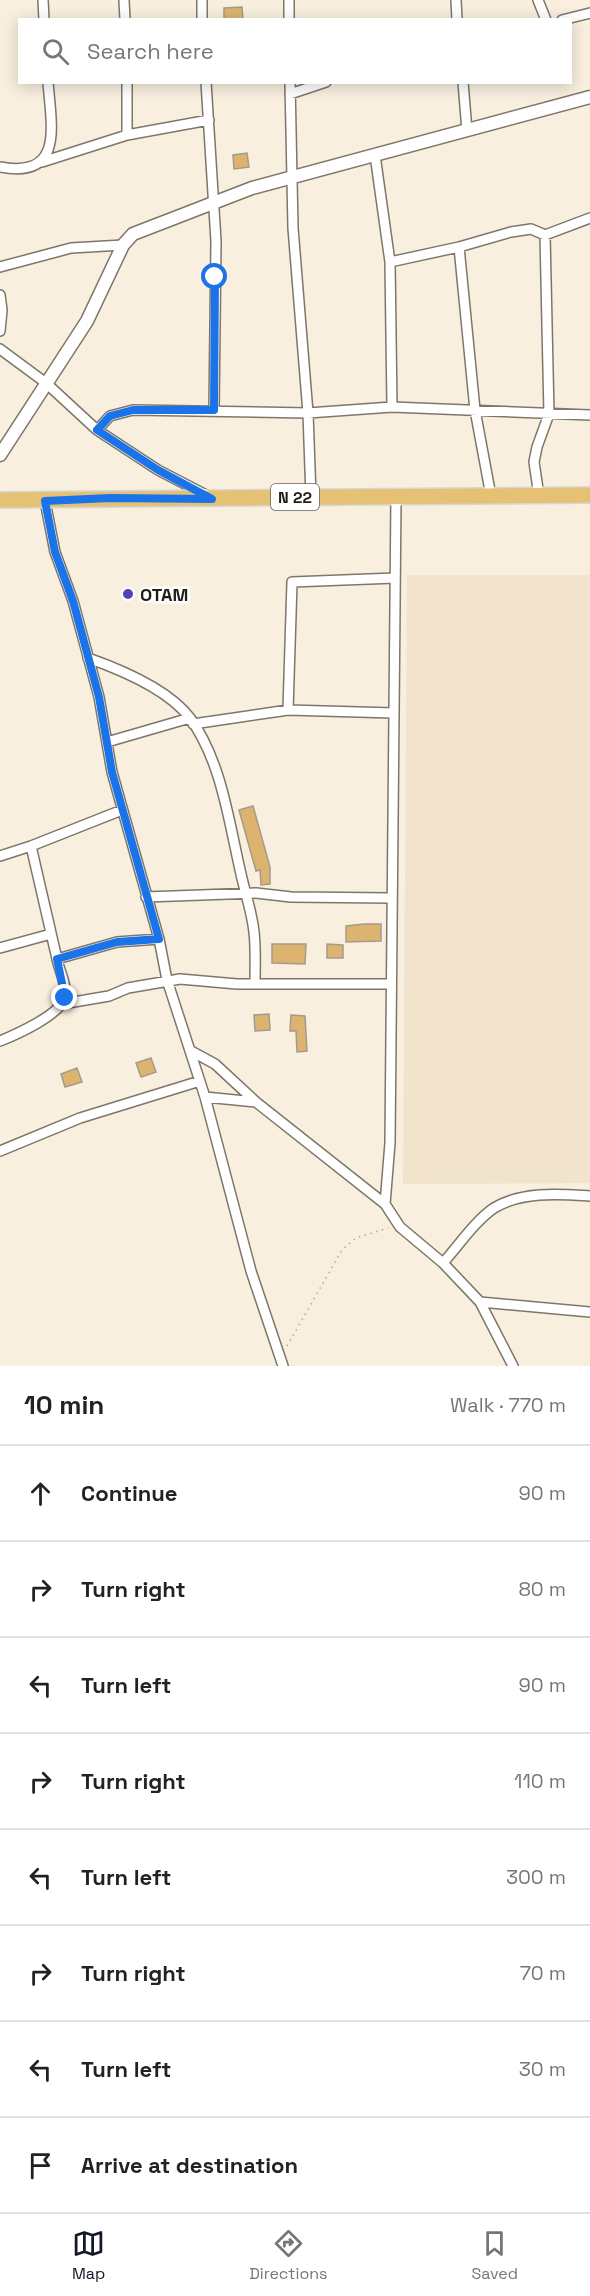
<!DOCTYPE html>
<html lang="en">
<head>
<meta charset="utf-8">
<style>
	:root { --surface:#fff; --page:#f2f2f2; --text:#222; --muted:#767676; --line:#e0e0e0; --accent:#111827 }
	body { margin:0; font-family:"Space Grotesk",sans-serif; background:var(--page); color:var(--text) }
	.stop { position:absolute; width:18px; height:18px; margin:-14px; border:4px solid #1a73e8; border-radius:50%; background:#fff }
	.stop.end { background:#1a73e8; border-color:#fff; box-shadow:0 2px 6px #0008 }
	.list { margin:0; padding:0; list-style:none }
	h2 { display:flex; justify-content:space-between; align-items:center; height:78px; margin:0; padding:0 24px; font-size:26px }
	h2 small { font-size:20px; font-weight:400; color:var(--muted) }
	.list li { display:grid; grid-template-columns:39px 1fr auto; gap:18px; align-items:center; box-sizing:border-box; height:96px; padding:0 24px; border-top:2px solid var(--line) }
	.list b { display:block; font-size:22px; white-space:nowrap }
	.list em { font-size:20px; font-style:normal; color:var(--muted) }
	.icon { flex:none; width:33px; height:33px; fill:none; stroke:currentColor; stroke-width:2; stroke-linecap:round; stroke-linejoin:round }
	.map { position:relative; flex:none; width:590px; height:1366px; overflow:hidden }
	.search { position:absolute; background:var(--surface); box-shadow:0 3px 15px #0003; left:18px; right:18px; top:18px; height:66px; display:flex; align-items:center; gap:15px; box-sizing:border-box; padding:0 21px; border-radius:0px; color:var(--muted); font-size:22px }
	.sheet { height:846px; background:var(--surface) }
	nav { display:flex; justify-content:space-around; align-items:center; box-sizing:border-box; height:84px; border-top:2px solid var(--line); background:var(--surface); font-size:16px; color:var(--muted) }
	nav a { display:grid; justify-items:center; gap:3px }
	nav .on { color:var(--accent) }
	.map>svg:first-child { display:block }
</style>
</head>
<body>
<div class="map">
<svg width="590" height="1366" viewBox="0 0 590 1366">
	<rect width="100%" height="100%" fill="#f8efdf"/>
	<!-- built -->
	<path fill="#f1e3cc" d="M407,575h183v608l-187,1z"/>
	<!-- building -->
	<path fill="#dcb46f" stroke="#a49b8d" stroke-width="1.5" d="M242,7l1,13h-19v-12z
		M247,153l2,14 -15,2 -1,-14z
		M253,806l17,61v17l-9,1 -1,-15 -4,1 -17,-61z
		M364,924h17v17l-35,1v-16z
		M272,944h34l-1,20 -33,-1z
		M327,944l16,1v13h-16z
		M269,1014l1,16 -15,1 -1,-16z
		M291,1015l14,1 2,35 -10,1 -1,-21h-6z
		M151,1058l5,14 -15,5 -5,-14z
		M77,1068l5,14 -17,5 -4,-13z"/>
	<g fill="none" stroke-linecap="round" stroke-linejoin="round">
		<!-- minor casing -->
		<g stroke="#7e7668" stroke-width="12">
			<path id="minor" d="M43,0l1,20
				M124,0l1,20
				M202,0v20
				M289,0v20
				M456,0l1,20
				M538,0l8,20
				M562,20l28,-7
				M127,82v53
				M206,82l10,159 -2,169
				M290,82l3,146 15,185 3,84
				M463,82l4,49
				M290,94l36,-12
				M375,155l15,107 69,-15
				M42,162l85,-27 82,-15
				M0,167c65,12 51,-42 48,-85
				M390,262l2,145
				M0,267l71,-19 52,-3
				M0,295l2,15 -2,21
				M0,349l46,34 51,47 61,40 50,26
				M97,430l13,-14 23,-6 175,3 84,-6 198,8
				M491,496l-16,-86 -16,-163 52,-15 20,-3 14,6 45,-17
				M539,496l-5,-34 3,-15 12,-33 -4,-179
				M45,501l10,51 18,49 26,96 13,75 47,167 8,41 38,117 46,174 32,95
				M88,658c34,12 80,31 102,60 32,44 39,105 51,156 4,19 11,38 13,58 2,17 1,34 1,51
				M288,710l4,-128 103,-4
				M193,724l95,-14 106,3
				M107,742l83,-24
				M31,846l91,-36
				M0,856l31,-10 26,113
				M146,897l110,-4 35,4 100,1
				M0,948l51,-14
				M62,1004l47,-8 19,-8 52,-9 57,5h154
				M0,1041c15,-6 63,-27 65,-45 2,-11 -6,-26 -8,-37l60,-17 42,-3
				M191,1051l24,13 41,38 129,102 15,23 43,36 37,39 33,64
				M205,1097l51,5
				M0,1151l80,-33 120,-37
				M385,1204l5,-61 6,-646
				M443,1263c16,-18 32,-42 51,-55 28,-17 65,-14 96,-12
				M480,1302l110,10"/>
		</g>
		<!-- tertiary casing -->
		<g stroke="#7e7668" stroke-width="15">
			<path id="tertiary" d="M0,455l87,-134 36,-76 10,-11 119,-46 338,-91"/>
		</g>
		<!-- primary casing -->
		<g stroke="#d7d6d5" stroke-width="18">
			<path id="primary" d="M0,500l590,-5"/>
		</g>
		<!-- path -->
		<path stroke="#b0a99c" stroke-width="1.5" stroke-dasharray="1.5 4.5" stroke-linecap="butt" d="M287,1346l55,-96 14,-12 32,-10"/>
		<!-- minor -->
		<use href="#minor" stroke="#fff" stroke-width="9"/>
		<!-- tertiary -->
		<use href="#tertiary" stroke="#fff" stroke-width="12"/>
		<!-- primary -->
		<use href="#primary" stroke="#e5c273" stroke-width="15"/>
	</g>
	<g fill="none" stroke-linecap="round" stroke-linejoin="round">
		<!-- route -->
		<path stroke="#1a73e8" stroke-width="8" d="M65,998l-8,-39 60,-17 42,-3 -47,-167 -13,-75 -26,-96 -18,-49 -10,-51 65,-3 102,1 -54,-29 -61,-40 13,-14 23,-6h81l1,-133"/>
	</g>
	<!-- markers -->
	<circle fill="#5041b8" stroke="#fff" stroke-width="2" cx="128" cy="594" r="6"/>
	<g text-anchor="middle" dominant-baseline="central" stroke-width="5" stroke-linejoin="round" paint-order="stroke">
		<!-- shield labels -->
		<rect fill="#fff" stroke="#64615d" stroke-width="1.5" x="271" y="484" width="48" height="26" rx="4.5"/>
		<g font-size="16" font-weight="bold" fill="#211d17">
			<text x="295" y="497">N 22</text>
		</g>
		<!-- poi labels -->
		<g font-size="18" font-weight="bold" fill="#211d17" stroke="#fff" text-anchor="start">
			<text x="140" y="594">OTAM</text>
		</g>
	</g>
</svg>
<div class="stop" style="left:215px;top:277px"></div>
<div class="stop end" style="left:65px;top:998px"></div>
<div class="search"><svg class="icon" aria-label="search" viewBox="0 0 24 24"><circle cx="10" cy="10" r="6"/><path d="M15 15l6 6"/></svg>Search here</div>
</div>
<section class="sheet">
<h2>10 min<small>Walk · 770 m</small></h2>
<ul class="list">
<li><svg class="icon" aria-label="ahead" viewBox="0 0 24 24"><path d="M12 20V5M6 11l6-6 6 6"/></svg><div><b>Continue</b></div><em>90 m</em></li>
<li><svg class="icon" aria-label="right" viewBox="0 0 24 24"><path d="M7 20v-9h11M14 6l5 5-5 5"/></svg><div><b>Turn right</b></div><em>80 m</em></li>
<li><svg class="icon" aria-label="left" viewBox="0 0 24 24"><path d="M17 20v-9H6M10 6l-5 5 5 5"/></svg><div><b>Turn left</b></div><em>90 m</em></li>
<li><svg class="icon" aria-label="right" viewBox="0 0 24 24"><path d="M7 20v-9h11M14 6l5 5-5 5"/></svg><div><b>Turn right</b></div><em>110 m</em></li>
<li><svg class="icon" aria-label="left" viewBox="0 0 24 24"><path d="M17 20v-9H6M10 6l-5 5 5 5"/></svg><div><b>Turn left</b></div><em>300 m</em></li>
<li><svg class="icon" aria-label="right" viewBox="0 0 24 24"><path d="M7 20v-9h11M14 6l5 5-5 5"/></svg><div><b>Turn right</b></div><em>70 m</em></li>
<li><svg class="icon" aria-label="left" viewBox="0 0 24 24"><path d="M17 20v-9H6M10 6l-5 5 5 5"/></svg><div><b>Turn left</b></div><em>30 m</em></li>
<li><svg class="icon" aria-label="arrive" viewBox="0 0 24 24"><path d="M6 21V4h12l-3 4 3 4H6"/></svg><div><b>Arrive at destination</b></div></li>
</ul>
</section>
<nav>
<a class="on"><svg class="icon" aria-label="map" viewBox="0 0 24 24"><path d="M3 6l6-2 6 2 6-2v14l-6 2-6-2-6 2zM9 4v14M15 6v14"/></svg>Map</a>
<a><svg class="icon" aria-label="directions" viewBox="0 0 24 24"><path d="M12 3l9 9-9 9-9-9zM9 14v-3h6M13 9l2 2-2 2"/></svg>Directions</a>
<a><svg class="icon" aria-label="saved" viewBox="0 0 24 24"><path d="M7 4h10v16l-5-4-5 4z"/></svg>Saved</a>
</nav>
</body>
</html>
